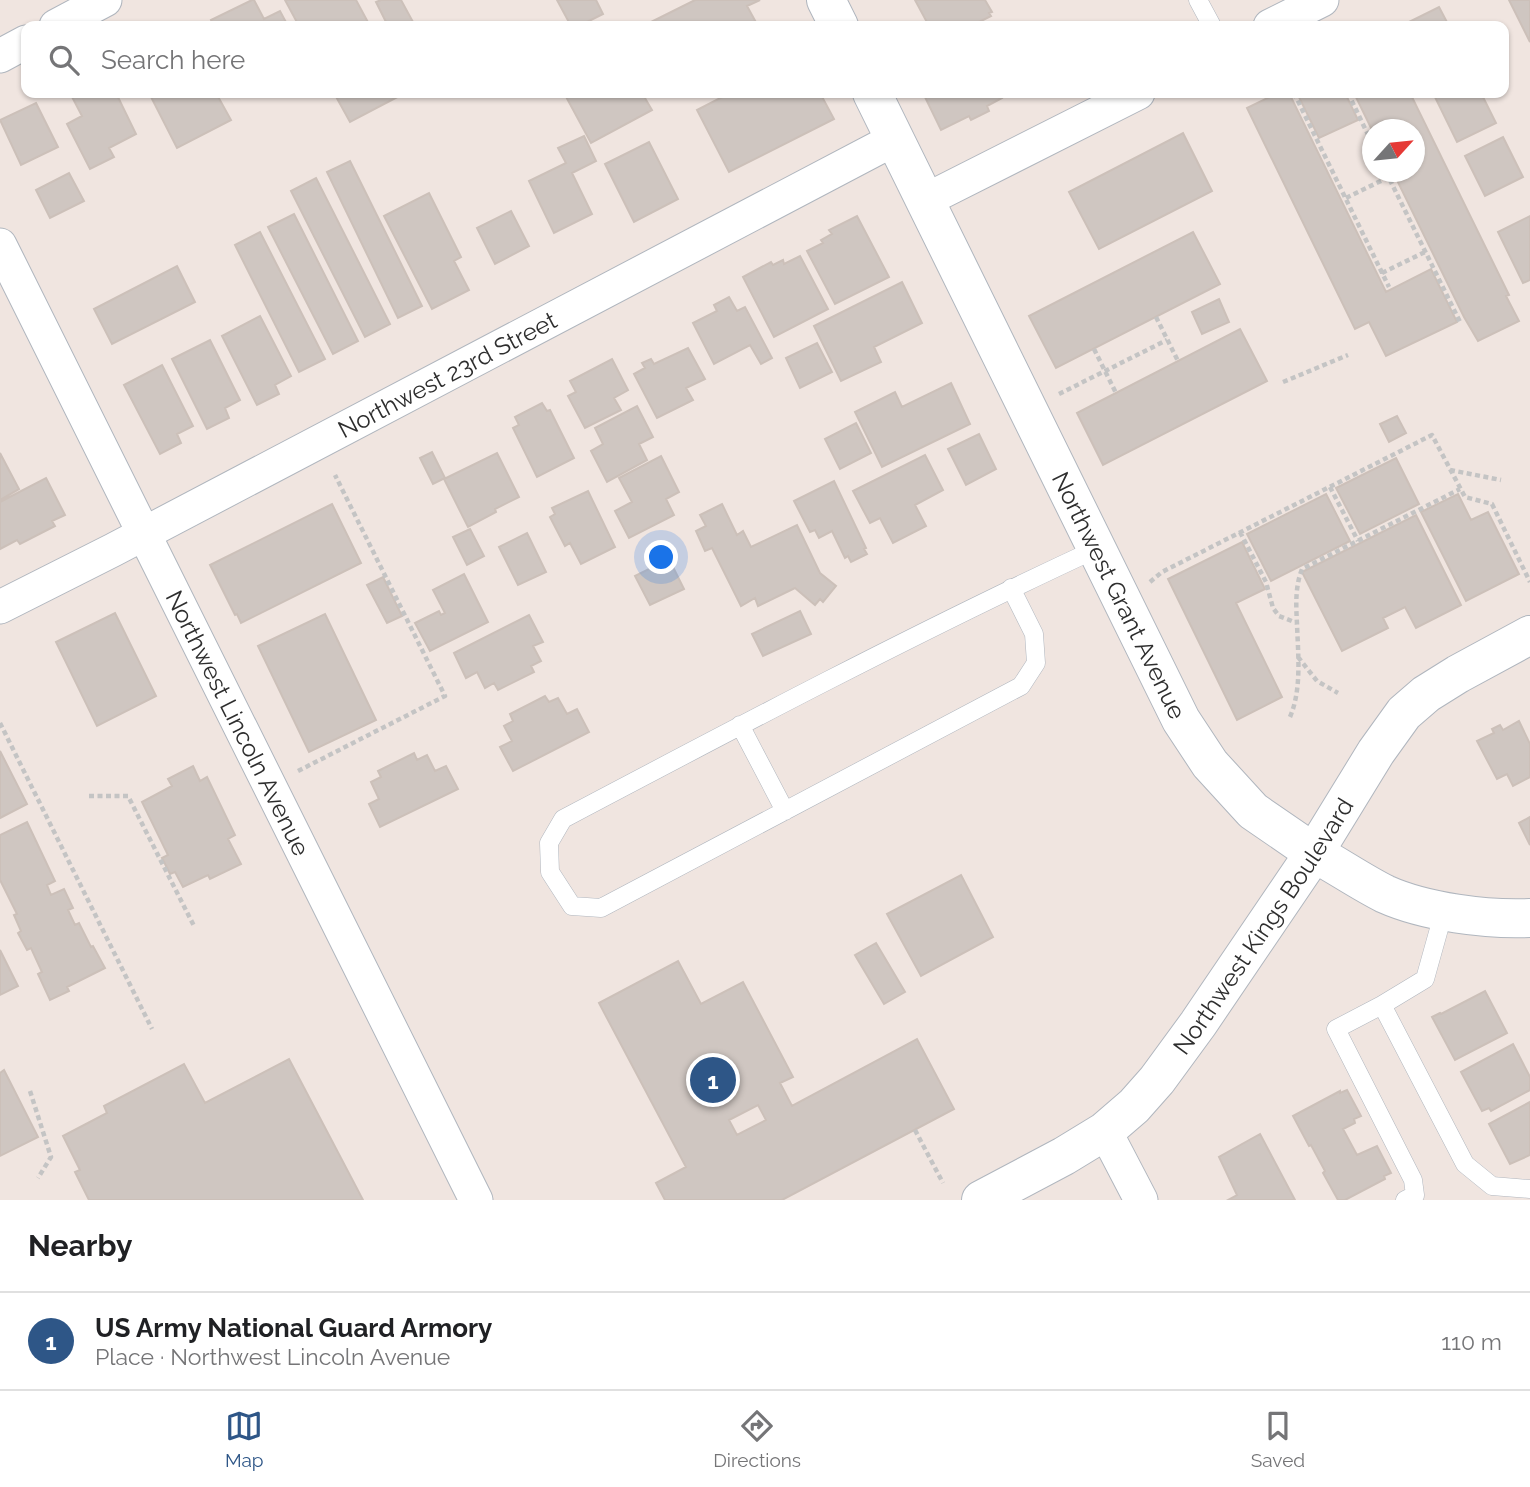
<!DOCTYPE html>
<html lang="en">
<head>
<meta charset="utf-8">
<style>
	:root { --surface:#fff; --page:#f6f6f6; --text:#202124; --muted:#757577; --line:#e0e0e0; --accent:#2e5687 }
	body { margin:0; font-family:Raleway,sans-serif; background:var(--page); color:var(--text) }
	.compass { position:absolute; left:1362px; top:119px; width:63px; height:63px; border-radius:50%; background:var(--surface); box-shadow:0 2px 5px #0004; rotate:63deg }
	.you { position:absolute; left:662px; top:558px; width:24px; height:24px; margin:-18px; border:5px solid #fff; border-radius:50%; background:#1a73e8; box-shadow:0 0 0 10px #1a73e833 }
	.badge { display:grid; place-items:center; width:46px; height:46px; border-radius:50%; background:var(--accent); color:#fff; font-size:23px; font-weight:700 }
	.pin { position:absolute; translate:-50% -50%; border:4px solid #fff; box-shadow:0 2px 7px #0006 }
	.list { margin:0; padding:0; list-style:none }
	h2 { display:flex; justify-content:space-between; align-items:center; height:91px; margin:0; padding:0 28px; font-size:30px }
	h2 small { font-size:23px; font-weight:400; color:var(--muted) }
	.list li { display:grid; grid-template-columns:46px 1fr auto; gap:21px; align-items:center; box-sizing:border-box; height:98px; padding:0 28px; border-top:2px solid var(--line) }
	.list b { display:block; font-size:26px; white-space:nowrap }
	.list p { margin:0; font-size:23px; white-space:nowrap; color:var(--muted) }
	.list em { font-size:23px; font-style:normal; color:var(--muted) }
	.icon { flex:none; width:38px; height:38px; fill:none; stroke:currentColor; stroke-width:2; stroke-linecap:round; stroke-linejoin:round }
	.map { position:relative; flex:none; width:1530px; height:1200px; overflow:hidden }
	.search { position:absolute; background:var(--surface); box-shadow:0 2px 5px #0004; left:21px; right:21px; top:21px; height:77px; display:flex; align-items:center; gap:18px; box-sizing:border-box; padding:0 24px; border-radius:14px; color:var(--muted); font-size:26px }
	.sheet { height:189px; background:var(--surface) }
	nav { display:flex; justify-content:space-around; align-items:center; box-sizing:border-box; height:98px; border-top:2px solid var(--line); background:var(--surface); font-size:19px; color:var(--muted) }
	nav a { display:grid; justify-items:center; gap:4px }
	nav .on { color:var(--accent) }
	.map>svg:first-child { display:block }
</style>
</head>
<body>
<div class="map">
<svg width="1530" height="1200" viewBox="0 0 1530 1200">
	<rect width="100%" height="100%" fill="#f0e5e0"/>
	<!-- building -->
	<path fill="#cfc6c1" stroke="#ccc0b9" stroke-width="2" fill-rule="evenodd" d="M252,0h2l10,19 16,-8 8,15h-74l-3,-6z
		M285,0h71l14,26h-71z
		M381,0h20l12,22 -9,4h-16l-12,-24z
		M557,0h39l7,14 -24,12h-8z
		M695,0h65l-13,6 11,20h-105l-2,-4z
		M915,0h70l7,12 -3,1 2,3 -20,10h-42z
		M1509,0h21v42z
		M1439,7l10,19h-48z
		M70,93h46l20,41 -27,14 5,9 -24,12 -23,-45 15,-8z
		M149,93h67l15,27 -54,28z
		M334,93h71l-55,29z
		M564,93h78l10,17 -61,33z
		M730,93h90l14,26 -105,53 -32,-62z
		M929,93h71l2,5 -15,8 2,5 -18,9 -2,-4 -28,14 -17,-35z
		M1278,93h11l97,199 45,-23 26,53 -71,34 -17,-34 -14,7 -108,-221z
		M1297,93h48l13,27 -39,18z
		M1354,93h56l99,202 -3,1 13,25 -41,20 -14,-24 -71,-145h21v-42h-42z
		M1433,93h48l15,30 -39,19z
		M36,103l22,44 -37,18 -21,-45z
		M1183,133l29,58 -113,58 -30,-57z
		M584,136l12,25 -24,12 20,41 -38,19 -25,-52 37,-18 -8,-15z
		M1503,137l20,40 -38,19 -20,-40z
		M649,142l29,57 -44,23 -29,-58z
		M350,161l72,145 -24,12 -71,-146z
		M69,173l15,28 -34,17 -14,-28z
		M316,178l74,146 -25,13 -74,-146z
		M429,193l32,64 -7,4 15,29 -37,19 -48,-93z
		M511,211l18,35 -34,18 -18,-36z
		M294,214l64,127 -25,13 -65,-127z
		M857,216l32,61 -54,27 -28,-53 16,-8 -2,-3 11,-6 -3,-4z
		M1530,216v64l-7,3 -25,-51z
		M260,232l65,127 -26,13 -64,-127z
		M1193,232l27,52 -164,84 -27,-52z
		M800,256l28,53 -54,28 -31,-60 28,-15 2,3 10,-5 1,4z
		M177,266l18,36 -83,42 -18,-35z
		M902,282l20,41 -48,24 7,15 -40,19 -27,-55z
		M729,297l8,14 8,-4 27,51 -11,6 -11,-19 -36,19 -21,-41 24,-12 -3,-6z
		M1219,299l10,23 -27,12 -10,-22z
		M260,316l31,60 -16,9 4,9 -22,11 -35,-69z
		M1240,329l27,52 -164,84 -26,-52z
		M210,340l30,60 -15,8 4,10 -22,11 -35,-70z
		M817,343l15,29 -32,16 -14,-30z
		M688,348l17,31 -19,9 7,12 -36,18 -23,-44 11,-6 -3,-5 9,-4 3,5z
		M612,359l16,31 -14,8 7,12 -36,18 -17,-32 8,-4 -6,-11z
		M162,365l31,61 -16,8 4,9 -21,11 -36,-69z
		M951,383l19,41 -88,43 -27,-55 40,-20 7,15z
		M542,403l5,8 3,-1 24,48 -37,19 -24,-49 6,-3 -4,-8z
		M637,406l16,31 -14,7 8,16 -40,22 -16,-31 12,-7 -8,-16z
		M1397,416l9,17 -17,9 -9,-18z
		M856,423l15,30 -31,16 -15,-30z
		M979,434l17,35 -30,16 -18,-36z
		M432,452l13,26 -12,6 -13,-26z
		M0,453l19,36 -19,11z
		M497,453l22,44 -24,12 1,3 -28,15 -24,-48z
		M925,455l18,35 -28,15 11,21 -33,17 -13,-25 -10,5 -17,-32z
		M661,456l18,36 -13,7 8,16 -45,23 -14,-27 17,-9 -13,-24z
		M1396,458l23,46 -59,30 -24,-46z
		M46,478l19,37 -13,6 3,5 -35,18 -3,-4 -17,9v-47z
		M834,481l32,67 -2,1 3,5 -16,8 -3,-6 -3,2 -13,-27 -13,7 -4,-8 -5,2 -16,-31z
		M588,491l27,56 -34,17 -11,-21 -5,3 -15,-29 5,-3 -3,-6z
		M1326,494l24,47 -79,40 -24,-47z
		M1458,494l13,26 17,-8 31,62 -53,27 -45,-89z
		M332,504l29,59 -120,60 -4,-9 -2,1 -25,-50z
		M722,504l15,31 6,-4 8,16 46,-22 23,48 16,13 -13,16 -3,-3 -5,6 -20,-17 -37,18 -3,-8 -14,8 -29,-58 -7,3 -9,-20 10,-5 -6,-11z
		M1416,515l45,90 -45,23 -11,-21 -22,11 5,10 -46,23 -40,-79z
		M470,529l14,27 -17,9 -14,-28z
		M527,533l19,39 -28,13 -19,-38z
		M1242,542l23,47 -29,14 46,94 -45,23 -69,-141z
		M669,559l15,30 -34,16 -15,-29z
		M464,574l24,48 -58,29 -15,-28 24,-12 2,4 4,-2 -12,-23z
		M383,577l19,39 -15,7 -20,-38z
		M800,611l11,23 -48,22 -11,-22z
		M115,613l41,83 -59,30 -41,-84z
		M325,614l51,106 -67,32 -51,-106z
		M529,615l14,27 -10,4 8,15 -10,5 3,6 -36,18 -4,-7 -9,5 -8,-16 -11,6 -12,-25z
		M545,696l4,6 9,-4 9,16 10,-5 12,23 -76,39 -13,-24 12,-6 -8,-15 9,-5 -3,-7z
		M1519,721l11,23v33l-17,9 -6,-12 -10,5 -20,-38 17,-8 -2,-4 8,-4 3,5z
		M0,751l27,53 -27,14z
		M414,753l3,7 10,-5 8,16 11,-5 12,23 -78,38 -11,-23 10,-5 -8,-17 10,-5 -3,-6z
		M193,766l7,15 7,-4 28,58 -7,4 13,25 -31,15 -2,-4 -25,12 -8,-15 -5,2 -8,-16 6,-3 -26,-53 30,-16 -4,-7z
		M1530,817v28l-11,-22z
		M27,822l28,59 -8,4 4,10 13,-6 9,19 -5,2 7,15 4,-2 12,24 2,-1 12,22 -38,19 2,4 -19,9 -12,-26 4,-2 -11,-24 -4,2 -9,-17 3,-2 -7,-16 3,-1 -17,-34v-45z
		M961,875l32,62 -72,39 -34,-62z
		M876,943l29,49 -21,12 -29,-49z
		M0,950l18,36 -18,9z
		M678,961l23,43 42,-22 50,95 -13,6 12,23 125,-67 37,70 -172,91h-117l-9,-17 30,-16 -87,-164zM758,1105l8,15 -29,15 -8,-15z
		M1485,991l22,42 -52,27 -23,-43 8,-4 1,1z
		M1513,1044l17,33v13l-39,21 -2,-3 -7,3 -21,-39z
		M289,1059l74,141h-274l-14,-28 5,-2 -17,-34 44,-23 -3,-7 80,-42 21,39z
		M4,1070l34,67 -38,19v-83z
		M1347,1090l14,26 -7,3 1,4 -12,6 14,26 20,-9 14,27 -7,3 1,3 -40,21h-7l-15,-27 2,-2 -14,-26 -2,1 -16,-30 47,-25v2z
		M1530,1102v53l-20,9 -21,-40z
		M1260,1134l35,66h-67l9,-5 -18,-38z"/>
	<g fill="none" stroke-linecap="round" stroke-linejoin="round">
		<!-- service casing -->
		<g stroke="#b0b6be" stroke-width="19">
			<path id="service" d="M1198,0l14,26
				M1011,588l23,46 2,29 -15,23 -420,222 -29,-2 -22,-34 -1,-29 14,-24c176,-93 352,-186 533,-270
				M740,725l45,86
				M1444,911l-19,68 -43,26 83,159 27,22 38,3
				M1382,1005l-46,24 77,151 2,15 -10,5"/>
		</g>
		<!-- minor casing -->
		<g stroke="#b0b6be" stroke-width="35">
			<g id="minor">
				<path d="M56,26l49,-26"/>
				<path d="M1270,26l52,-26"/>
				<path d="M0,56l26,-14"/>
				<path d="M924,201l214,-108"/>
				<path id="s1" d="M0,245l476,955"/>
				<path id="s2" d="M0,607l113,-57 782,-411"/>
				<path d="M1105,1131l36,69"/>
			</g>
		</g>
		<!-- tertiary casing -->
		<g stroke="#b0b6be" stroke-width="40">
			<g id="tertiary">
				<path d="M826,0l13,26"/>
				<path id="s3" d="M872,93l309,627 29,44 43,47 61,42"/>
			</g>
		</g>
		<!-- secondary casing -->
		<g stroke="#b0b6be" stroke-width="40">
			<g id="secondary">
				<path d="M1314,853c24,13 47,29 71,41 40,18 102,26 145,24"/>
				<path id="s4" d="M981,1200l83,-44 41,-25 29,-25 23,-26 41,-56 116,-171 62,-101 28,-39 22,-19 32,-20 72,-39"/>
			</g>
		</g>
		<!-- path -->
		<path stroke="#c4c4c4" stroke-width="4.5" stroke-dasharray="5 3.5" stroke-linecap="butt" d="M1294,93l95,194
			M1348,93l24,50
			M1386,172l75,152
			M1346,198l43,-21
			M1382,273l43,-21
			M1156,317l22,44
			M1094,349l22,44
			M1283,382l65,-27
			M1059,394l108,-54
			M1450,470l51,10
			M1330,487l28,54
			M1240,532l26,50 7,26 6,8 18,7
			M1150,582l12,-10 270,-137 33,62 27,7 38,78
			M1298,657l19,24 21,12
			M1290,717c12,-28 8,-63 7,-93 -1,-19 -2,-37 5,-55l158,-80
			M0,723l152,306
			M298,771l147,-75 -110,-221
			M89,796h39l66,130
			M30,1091l21,66 -13,21
			M915,1130l28,53"/>
		<!-- service -->
		<use href="#service" stroke="#fff" stroke-width="18"/>
		<!-- minor -->
		<use href="#minor" stroke="#fff" stroke-width="33"/>
		<!-- tertiary -->
		<use href="#tertiary" stroke="#fff" stroke-width="38"/>
		<!-- secondary -->
		<use href="#secondary" stroke="#fff" stroke-width="38"/>
	</g>
	<g text-anchor="middle" dominant-baseline="central" stroke-width="6" stroke-linejoin="round" paint-order="stroke">
		<!-- street labels -->
		<g font-size="24" fill="#2e2e2e" stroke="#fff">
			<text stroke="none"><textPath href="#s2" startOffset="504">Northwest 23rd Street</textPath></text>
			<text stroke="none"><textPath href="#s3" startOffset="560">Northwest Grant Avenue</textPath></text>
			<text stroke="none"><textPath href="#s1" startOffset="534">Northwest Lincoln Avenue</textPath></text>
			<text stroke="none"><textPath href="#s4" startOffset="402">Northwest Kings Boulevard</textPath></text>
		</g>
	</g>
</svg>
<svg class="compass" viewBox="-18 -18 36 36"><path d="M0-13l5 13h-10z" fill="#e53935"/><path d="M0 13l5-13h-10z" fill="#757577"/></svg>
<div class="you"></div>
<div class="pin badge" style="left:713px;top:1080px">1</div>
<div class="search"><svg class="icon" aria-label="search" viewBox="0 0 24 24"><circle cx="10" cy="10" r="6"/><path d="M15 15l6 6"/></svg>Search here</div>
</div>
<section class="sheet">
<h2>Nearby<small></small></h2>
<ul class="list">
<li><span class="badge">1</span><div><b>US Army National Guard Armory</b><p>Place · Northwest Lincoln Avenue</p></div><em>110 m</em></li>
</ul>
</section>
<nav>
<a class="on"><svg class="icon" aria-label="map" viewBox="0 0 24 24"><path d="M3 6l6-2 6 2 6-2v14l-6 2-6-2-6 2zM9 4v14M15 6v14"/></svg>Map</a>
<a><svg class="icon" aria-label="directions" viewBox="0 0 24 24"><path d="M12 3l9 9-9 9-9-9zM9 14v-3h6M13 9l2 2-2 2"/></svg>Directions</a>
<a><svg class="icon" aria-label="saved" viewBox="0 0 24 24"><path d="M7 4h10v16l-5-4-5 4z"/></svg>Saved</a>
</nav>
</body>
</html>
